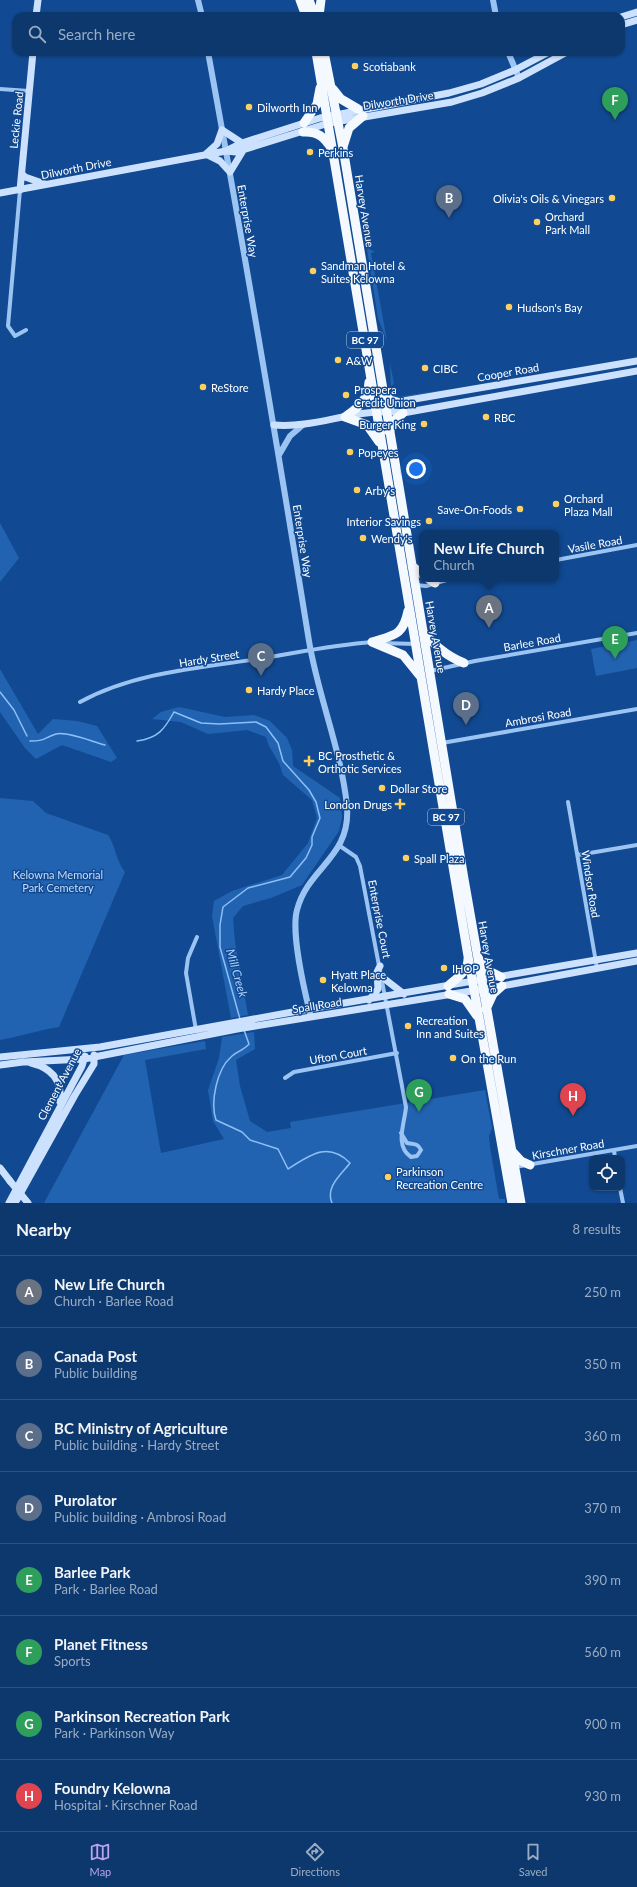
<!DOCTYPE html>
<html lang="en">
<head>
<meta charset="utf-8">
<style>
	:root { --surface:#0d386e; --page:#1b4376; --text:#f1f3f6; --muted:#9aacc2; --line:#2d5281; --accent:#bca0f2 }
	body { margin:0; font-family:Lato,sans-serif; background:var(--page); color:var(--text) }
	.controls { position:absolute; right:12px; bottom:12px; display:grid; overflow:hidden; border-radius:8px; box-shadow:0 1px 3px #0004 }
	.controls button { width:36px; height:36px; display:grid; place-items:center; padding:0; border:0; border-bottom:1px solid var(--line); background:var(--surface); color:var(--text); font:20px sans-serif }
	.you { position:absolute; left:416px; top:469px; width:14px; height:14px; margin:-10px; border:3px solid #fff; border-radius:50%; background:#1a73e8; box-shadow:0 0 0 6px #1a73e833 }
	.badge { display:grid; place-items:center; width:26px; height:26px; border-radius:50%; background:var(--accent); color:#fff; font-size:13px; font-weight:700 }
	.pin { position:absolute; translate:-50% -33px; filter:drop-shadow(0 1px 2px #0008) }
	.pin::after { content:''; position:absolute; top:21px; width:14px; height:12px; background:inherit; clip-path:polygon(0 0,100% 0,50% 100%) }
	.popup { position:absolute; left:419px; top:530px; width:140px; height:52px; box-sizing:border-box; display:grid; place-content:center; border-radius:8px; background:var(--surface); filter:drop-shadow(0 1px 3px #0005); font-size:13px; white-space:nowrap; color:var(--muted) }
	.popup b { font-size:15px; color:var(--text) }
	.popup::after { content:''; position:absolute; left:50%; top:100%; margin-left:-8px; border:8px solid transparent; border-top-color:var(--surface) }
	.list { margin:0; padding:0; list-style:none }
	h2 { display:flex; justify-content:space-between; align-items:center; height:52px; margin:0; padding:0 16px; font-size:17px }
	h2 small { font-size:13px; font-weight:400; color:var(--muted) }
	.list li { display:grid; grid-template-columns:26px 1fr auto; gap:12px; align-items:center; box-sizing:border-box; height:72px; padding:0 16px; border-top:1px solid var(--line) }
	.list b { display:block; font-size:15px; white-space:nowrap }
	.list p { margin:0; font-size:13px; white-space:nowrap; color:var(--muted) }
	.list em { font-size:13px; font-style:normal; color:var(--muted) }
	.icon { flex:none; width:22px; height:22px; fill:none; stroke:currentColor; stroke-width:2; stroke-linecap:round; stroke-linejoin:round }
	.map { position:relative; flex:none; width:637px; height:1203px; overflow:hidden }
	.search { position:absolute; background:var(--surface); box-shadow:0 1px 3px #0004; left:12px; right:12px; top:12px; height:44px; display:flex; align-items:center; gap:10px; box-sizing:border-box; padding:0 14px; border-radius:12px; color:var(--muted); font-size:15px }
	.sheet { height:628px; background:var(--surface) }
	nav { display:flex; justify-content:space-around; align-items:center; box-sizing:border-box; height:56px; border-top:1px solid var(--line); background:var(--surface); font-size:11px; color:var(--muted) }
	nav a { display:grid; justify-items:center; gap:2px }
	nav .on { color:var(--accent) }
	.map>svg:first-child { display:block }
</style>
</head>
<body>
<div class="map">
<svg width="637" height="1203" viewBox="0 0 637 1203">
	<rect width="100%" height="100%" fill="#114a92"/>
	<!-- green -->
	<path fill="#2263b1" d="M368,248l7,4 -4,1 16,88 -9,-23 -11,-69z
		M390,363l4,21 -3,2 1,5 5,6 59,-9 -59,10 -6,-6z
		M0,523l19,35 -19,24z
		M637,640v28l-41,8 -5,-27z
		M0,669l38,65 15,-15 24,2 20,5 20,32 -6,4 -49,-17 -26,14 -11,-11 -25,-36z
		M179,707l46,10 29,-2 16,6 17,17 5,12 1,16 47,32 2,19 -3,14 -37,54 -31,13 -28,8 -10,12 2,24 13,73 -17,3 -19,-102 2,-15 18,-10 50,-16 26,-32 9,-25 -5,-18 -29,-25 -4,-12 -10,-17 -3,-9 -19,-7 -39,4 -27,-12 -29,-3 9,-7z
		M0,798l33,3 13,12 62,22c8,12 8,26 17,37l-66,155c-20,3 -38,9 -59,13z
		M254,1032l1,17 -19,11 4,26 10,35 17,11 24,-4 -1,-6 195,-32 7,38 -3,8 1,11 9,52h6v4h-461l80,-148 81,-14 1,8 -61,11 16,93 63,-14 -11,-18 -5,-31 11,-32 3,-21z"/>
	<g fill="none" stroke-linecap="round" stroke-linejoin="round">
		<!-- stream -->
		<path stroke="#8ebff6" stroke-width="1.5" d="M0,692l14,18 13,26
			M30,741c16,0 13,-3 26,-7 11,-3 37,8 49,11
			M137,741c21,-3 27,-11 37,-29l27,11 18,1 37,-2 10,5 12,16 5,18 26,29 7,12 4,16 -8,19v8l-6,13 -16,19 -42,11 -25,19 -3,18v22l20,72
			M244,1030l5,14c-5,6 -13,8 -18,13 -14,12 -21,45 -15,63l26,12 8,8 28,9 10,20c22,-14 40,-28 62,-6 -9,12 -25,24 -18,40"/>
		<!-- minor -->
		<path stroke="#9cc4f3" stroke-width="4" d="M0,89l29,2
			M20,190l-12,136 7,10 11,-6
			M556,560l81,-15
			M415,585l11,1 24,-7
			M381,643l35,1
			M430,671l45,-10 162,-28
			M80,702c53,-29 117,-34 177,-43 38,-6 76,-14 115,-17
			M442,743l195,-34
			M568,802l29,166
			M340,846l16,11 4,9 46,241c-1,15 -12,39 5,50l6,-1 4,-6c-3,-7 -8,-6 -14,-7l-6,-10
			M578,855l59,-10
			M196,1030l-10,-57 2,-15 9,-21
			M285,1078l9,-6 103,-19
			M614,1150l1,8
			M515,1167l122,-21
			M620,1188l3,15"/>
		<!-- tertiary -->
		<path stroke="#9cc4f3" stroke-width="6" d="M198,0l4,16
			M493,0l3,16
			M208,52c36,196 69,392 101,589 9,55 32,108 38,165 4,52 -39,61 -50,104 -6,22 7,79 13,103
			M508,52l11,26
			M279,455l11,-19 14,-12"/>
		<!-- secondary -->
		<path stroke="#cce1fd" stroke-width="7" d="M36,16l2,-16
			M621,17l16,-5
			M621,25l16,-5
			M222,130l20,13
			M226,151l16,-8 78,-25 129,-25 32,-9 34,-14 34,-18
			M207,153l10,-9 5,-14
			M206,154l14,7 10,11 14,-23
			M22,174l3,3 20,7
			M20,190l13,-138
			M0,193l226,-42 10,1 93,-29 123,-21 30,-9 37,-15 48,-26
			M385,410l12,-8 240,-41
			M274,425c43,4 85,-19 129,-12l234,-42
			M382,977l22,17
			M369,1000l9,-11 -1,-17 3,-6
			M0,1057l100,-10 209,-38 328,-56
			M31,1063c21,5 31,17 29,39
			M0,1065l23,-3 61,-3 153,-30 265,-43 135,-25
			M0,1168l10,13
			M9,1203l73,-137 3,-10
			M15,1203l60,-108 19,-31v-9"/>
		<!-- trunk -->
		<path stroke="#f4f8ff" stroke-width="9" d="M300,0l6,16
			M309,0l6,16
			M319,16l2,-16
			M316,52l152,904 44,247
			M324,52l19,96 121,731 57,324
			M333,89l8,10 17,10
			M304,123l13,-19 3,-16
			M303,132c15,-1 21,5 29,17
			M343,147l6,-19 14,-12
			M383,392l7,8 7,2
			M345,417c14,-10 23,-17 24,-35
			M345,417l22,8 12,17
			M389,432l7,-13 7,-6
			M412,566l10,8
			M429,579l6,4
			M423,632c13,14 23,24 41,31
			M372,642l31,13 17,21
			M372,642c22,-7 31,-6 36,-31
			M478,958l11,13 12,6
			M448,986c9,-8 20,-15 20,-27
			M449,994l16,5 12,17
			M486,1009l7,-15 9,-8
			M511,1150l10,11 9,4"/>
		<!-- secondary-bridge -->
		<path stroke="#cce1fd" stroke-width="7" d="M10,1181l18,22"/>
	</g>
	<!-- markers -->
	<g fill="#ffd05e" stroke="#114a92" stroke-width="1.5">
		<circle cx="355" cy="66" r="4"/>
		<circle cx="249" cy="107" r="4"/>
		<circle cx="310" cy="152" r="4"/>
		<circle cx="612" cy="198" r="4"/>
		<circle cx="537" cy="222" r="4"/>
		<circle cx="313" cy="271" r="4"/>
		<circle cx="509" cy="307" r="4"/>
		<circle cx="338" cy="360" r="4"/>
		<circle cx="425" cy="368" r="4"/>
		<circle cx="203" cy="387" r="4"/>
		<circle cx="346" cy="395" r="4"/>
		<circle cx="486" cy="417" r="4"/>
		<circle cx="424" cy="424" r="4"/>
		<circle cx="350" cy="452" r="4"/>
		<circle cx="357" cy="490" r="4"/>
		<circle cx="556" cy="504" r="4"/>
		<circle cx="520" cy="509" r="4"/>
		<circle cx="429" cy="521" r="4"/>
		<circle cx="363" cy="538" r="4"/>
		<circle cx="249" cy="690" r="4"/>
		<path d="M307 755h4v4h4v4h-4v4h-4v-4h-4v-4h4z"/>
		<circle cx="382" cy="788" r="4"/>
		<path d="M398 798h4v4h4v4h-4v4h-4v-4h-4v-4h4z"/>
		<circle cx="406" cy="858" r="4"/>
		<circle cx="444" cy="968" r="4"/>
		<circle cx="323" cy="980" r="4"/>
		<circle cx="408" cy="1026" r="4"/>
		<circle cx="453" cy="1058" r="4"/>
		<circle cx="388" cy="1177" r="4"/>
	</g>
	<g text-anchor="middle" dominant-baseline="central" stroke-width="3" stroke-linejoin="round" paint-order="stroke">
		<!-- shield labels -->
		<g fill="#114a92" stroke="#b8c9de" stroke-width="1">
			<rect x="347" y="332" width="36" height="16" rx="3"/>
			<rect x="428" y="809" width="36" height="16" rx="3"/>
		</g>
		<g font-size="10" font-weight="bold" fill="#fff">
			<text x="365" y="340">BC 97</text>
			<text x="446" y="817">BC 97</text>
		</g>
		<!-- poi labels -->
		<g font-size="11" fill="#fff" stroke="#114a92" text-anchor="start">
			<text x="363" y="66">Scotiabank</text>
			<text x="257" y="107">Dilworth Inn</text>
			<text x="318" y="152">Perkins</text>
			<text x="604" y="198" text-anchor="end">Olivia's Oils &amp; Vinegars</text>
			<text x="545" y="216">Orchard<tspan x="545" dy="13">Park Mall</tspan></text>
			<text x="321" y="265">Sandman Hotel &amp;<tspan x="321" dy="13">Suites Kelowna</tspan></text>
			<text x="517" y="307">Hudson's Bay</text>
			<text x="346" y="360">A&amp;W</text>
			<text x="433" y="368">CIBC</text>
			<text x="211" y="387">ReStore</text>
			<text x="354" y="389">Prospera<tspan x="354" dy="13">Credit Union</tspan></text>
			<text x="494" y="417">RBC</text>
			<text x="416" y="424" text-anchor="end">Burger King</text>
			<text x="358" y="452">Popeyes</text>
			<text x="365" y="490">Arby's</text>
			<text x="564" y="498">Orchard<tspan x="564" dy="13">Plaza Mall</tspan></text>
			<text x="512" y="509" text-anchor="end">Save-On-Foods</text>
			<text x="421" y="521" text-anchor="end">Interior Savings</text>
			<text x="371" y="538">Wendy's</text>
			<text x="257" y="690">Hardy Place</text>
			<text x="318" y="755">BC Prosthetic &amp;<tspan x="318" dy="13">Orthotic Services</tspan></text>
			<text x="390" y="788">Dollar Store</text>
			<text x="392" y="804" text-anchor="end">London Drugs</text>
			<text x="414" y="858">Spall Plaza</text>
			<text x="452" y="968">IHOP</text>
			<text x="331" y="974">Hyatt Place<tspan x="331" dy="13">Kelowna</tspan></text>
			<text x="416" y="1020">Recreation<tspan x="416" dy="13">Inn and Suites</tspan></text>
			<text x="461" y="1058">On the Run</text>
			<text x="396" y="1171">Parkinson<tspan x="396" dy="13">Recreation Centre</tspan></text>
		</g>
		<!-- street labels -->
		<g font-size="11" fill="#fff" stroke="#114a92">
			<text transform="translate(398 100) rotate(-9)">Dilworth Drive</text>
			<text transform="translate(16 120) rotate(-84)">Leckie Road</text>
			<text transform="translate(76 168) rotate(-11)">Dilworth Drive</text>
			<text transform="translate(365 211) rotate(81)">Harvey Avenue</text>
			<text transform="translate(248 221) rotate(80)">Enterprise Way</text>
			<text transform="translate(508 372) rotate(-10)">Cooper Road</text>
			<text transform="translate(303 541) rotate(81)">Enterprise Way</text>
			<text transform="translate(595 544) rotate(-10)">Vasile Road</text>
			<text transform="translate(436 637) rotate(80)">Harvey Avenue</text>
			<text transform="translate(532 642) rotate(-10)">Barlee Road</text>
			<text transform="translate(209 658) rotate(-9)">Hardy Street</text>
			<text transform="translate(538 717) rotate(-10)">Ambrosi Road</text>
			<text transform="translate(591 884) rotate(81)">Windsor Road</text>
			<text transform="translate(380 919) rotate(79)">Enterprise Court</text>
			<text transform="translate(489 957) rotate(80)">Harvey Avenue</text>
			<text transform="translate(317 1005) rotate(-9)">Spall Road</text>
			<text transform="translate(338 1055) rotate(-10)">Ufton Court</text>
			<text transform="translate(59 1084) rotate(-62)">Clement Avenue</text>
			<text transform="translate(568 1149) rotate(-10)">Kirschner Road</text>
		</g>
		<!-- park labels -->
		<g font-size="11" fill="#c4defd" stroke="#114a92">
			<text x="58" y="874">Kelowna Memorial<tspan x="58" dy="13">Park Cemetery</tspan></text>
		</g>
		<!-- water labels -->
		<g font-size="12" font-style="italic" fill="#a8cefa" stroke="#114a92">
			<text transform="translate(237 973) rotate(74)">Mill Creek</text>
		</g>
	</g>
</svg>
<div class="controls">
<button><svg class="icon" aria-label="locate" viewBox="0 0 24 24"><circle cx="12" cy="12" r="6"/><path d="M12 2v4M12 18v4M2 12h4M18 12h4"/></svg></button>
</div>
<div class="you"></div>
<div class="pin badge" style="left:489px;top:628px;background:#6b7280">A</div>
<div class="popup"><b>New Life Church</b>Church</div>
<div class="pin badge" style="left:449px;top:218px;background:#5c6f8a">B</div>
<div class="pin badge" style="left:261px;top:676px;background:#5c6f8a">C</div>
<div class="pin badge" style="left:466px;top:725px;background:#5c6f8a">D</div>
<div class="pin badge" style="left:615px;top:659px;background:#2e9e5b">E</div>
<div class="pin badge" style="left:615px;top:120px;background:#2e9e5b">F</div>
<div class="pin badge" style="left:419px;top:1112px;background:#2e9e5b">G</div>
<div class="pin badge" style="left:573px;top:1116px;background:#e0444e">H</div>
<div class="search"><svg class="icon" aria-label="search" viewBox="0 0 24 24"><circle cx="10" cy="10" r="6"/><path d="M15 15l6 6"/></svg>Search here</div>
</div>
<section class="sheet">
<h2>Nearby<small>8 results</small></h2>
<ul class="list">
<li><span class="badge" style="background:#6b7280">A</span><div><b>New Life Church</b><p>Church · Barlee Road</p></div><em>250 m</em></li>
<li><span class="badge" style="background:#5c6f8a">B</span><div><b>Canada Post</b><p>Public building</p></div><em>350 m</em></li>
<li><span class="badge" style="background:#5c6f8a">C</span><div><b>BC Ministry of Agriculture</b><p>Public building · Hardy Street</p></div><em>360 m</em></li>
<li><span class="badge" style="background:#5c6f8a">D</span><div><b>Purolator</b><p>Public building · Ambrosi Road</p></div><em>370 m</em></li>
<li><span class="badge" style="background:#2e9e5b">E</span><div><b>Barlee Park</b><p>Park · Barlee Road</p></div><em>390 m</em></li>
<li><span class="badge" style="background:#2e9e5b">F</span><div><b>Planet Fitness</b><p>Sports</p></div><em>560 m</em></li>
<li><span class="badge" style="background:#2e9e5b">G</span><div><b>Parkinson Recreation Park</b><p>Park · Parkinson Way</p></div><em>900 m</em></li>
<li><span class="badge" style="background:#e0444e">H</span><div><b>Foundry Kelowna</b><p>Hospital · Kirschner Road</p></div><em>930 m</em></li>
</ul>
</section>
<nav>
<a class="on"><svg class="icon" aria-label="map" viewBox="0 0 24 24"><path d="M3 6l6-2 6 2 6-2v14l-6 2-6-2-6 2zM9 4v14M15 6v14"/></svg>Map</a>
<a><svg class="icon" aria-label="directions" viewBox="0 0 24 24"><path d="M12 3l9 9-9 9-9-9zM9 14v-3h6M13 9l2 2-2 2"/></svg>Directions</a>
<a><svg class="icon" aria-label="saved" viewBox="0 0 24 24"><path d="M7 4h10v16l-5-4-5 4z"/></svg>Saved</a>
</nav>
</body>
</html>
